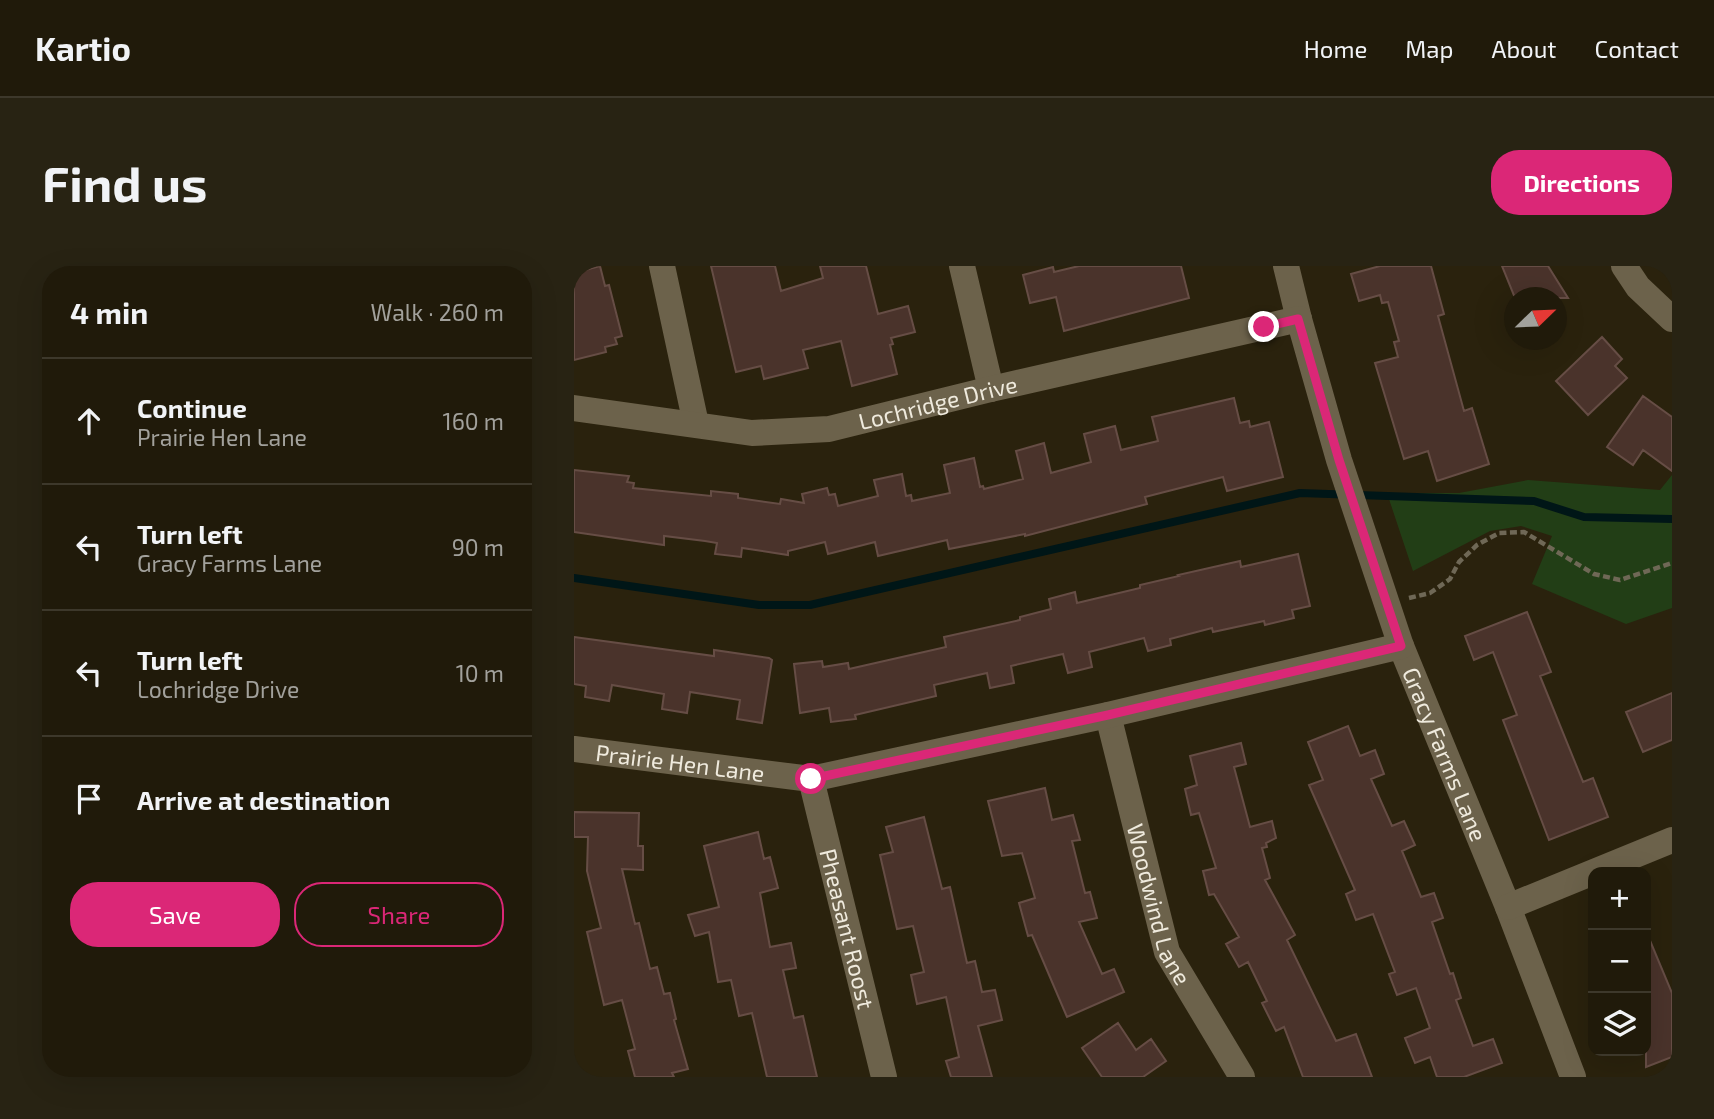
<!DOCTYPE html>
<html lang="en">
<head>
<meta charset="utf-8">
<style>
	:root { --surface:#201a0a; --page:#282313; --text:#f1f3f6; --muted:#a2a19c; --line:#3d382b; --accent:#db2777 }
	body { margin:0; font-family:"Exo 2",sans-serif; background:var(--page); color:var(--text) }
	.controls { position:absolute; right:21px; bottom:21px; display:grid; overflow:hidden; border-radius:14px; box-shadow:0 7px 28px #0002 }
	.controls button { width:63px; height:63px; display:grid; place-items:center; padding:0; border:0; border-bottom:2px solid var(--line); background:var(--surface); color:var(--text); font:35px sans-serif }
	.compass { position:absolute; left:930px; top:21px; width:63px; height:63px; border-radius:50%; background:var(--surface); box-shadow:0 7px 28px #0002; rotate:67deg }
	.stop { position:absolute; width:21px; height:21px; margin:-16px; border:5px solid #db2777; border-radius:50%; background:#fff }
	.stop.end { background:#db2777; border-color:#fff; box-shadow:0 2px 7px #0008 }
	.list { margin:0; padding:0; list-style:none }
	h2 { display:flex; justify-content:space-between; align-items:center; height:91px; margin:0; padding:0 28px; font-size:30px }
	h2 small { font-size:23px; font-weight:400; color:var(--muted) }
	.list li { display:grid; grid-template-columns:46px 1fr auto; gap:21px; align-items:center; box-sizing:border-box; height:126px; padding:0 28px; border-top:2px solid var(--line) }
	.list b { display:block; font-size:26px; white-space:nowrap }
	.list p { margin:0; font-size:23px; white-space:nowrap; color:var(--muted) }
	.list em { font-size:23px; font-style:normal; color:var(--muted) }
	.actions { display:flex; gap:14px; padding:21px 28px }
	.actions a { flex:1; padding:16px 0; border:2px solid var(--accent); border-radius:28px; text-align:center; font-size:24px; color:var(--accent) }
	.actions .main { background:var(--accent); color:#fff }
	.icon { flex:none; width:38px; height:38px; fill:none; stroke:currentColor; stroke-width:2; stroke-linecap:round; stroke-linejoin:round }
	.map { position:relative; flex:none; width:1098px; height:811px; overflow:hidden; border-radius:28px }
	header { display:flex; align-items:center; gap:42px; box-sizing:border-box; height:98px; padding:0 35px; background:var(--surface); border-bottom:2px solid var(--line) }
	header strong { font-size:33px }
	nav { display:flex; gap:38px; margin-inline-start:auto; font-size:24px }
	.intro { display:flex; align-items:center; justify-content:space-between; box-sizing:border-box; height:168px; padding:0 42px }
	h1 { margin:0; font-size:49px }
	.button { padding:18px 32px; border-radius:28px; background:var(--accent); color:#fff; font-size:24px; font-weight:700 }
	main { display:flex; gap:42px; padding:0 42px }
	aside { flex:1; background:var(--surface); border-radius:28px; box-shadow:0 7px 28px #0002 }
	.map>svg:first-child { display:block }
</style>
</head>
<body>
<header>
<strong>Kartio</strong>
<nav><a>Home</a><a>Map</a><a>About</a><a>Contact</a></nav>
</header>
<div class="intro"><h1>Find us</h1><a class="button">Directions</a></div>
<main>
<aside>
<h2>4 min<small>Walk · 260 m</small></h2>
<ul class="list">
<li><svg class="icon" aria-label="ahead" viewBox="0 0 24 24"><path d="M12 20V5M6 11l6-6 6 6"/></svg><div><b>Continue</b><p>Prairie Hen Lane</p></div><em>160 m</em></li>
<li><svg class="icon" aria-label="left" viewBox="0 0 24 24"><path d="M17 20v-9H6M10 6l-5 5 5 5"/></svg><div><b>Turn left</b><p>Gracy Farms Lane</p></div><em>90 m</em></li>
<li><svg class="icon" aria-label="left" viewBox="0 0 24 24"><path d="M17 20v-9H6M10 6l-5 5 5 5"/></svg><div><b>Turn left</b><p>Lochridge Drive</p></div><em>10 m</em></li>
<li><svg class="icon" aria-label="arrive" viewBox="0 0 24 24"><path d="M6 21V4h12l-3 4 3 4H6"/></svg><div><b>Arrive at destination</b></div></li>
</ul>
<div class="actions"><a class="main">Save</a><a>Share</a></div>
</aside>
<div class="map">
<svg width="1098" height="811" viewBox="0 0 1098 811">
	<rect width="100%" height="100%" fill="#2a220d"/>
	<!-- green -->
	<path fill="#223e16" d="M1098,209v133l-46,16 -94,-40 20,-48 -31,-10 -31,5 -77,40 -26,-78h72l69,-13 132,10z"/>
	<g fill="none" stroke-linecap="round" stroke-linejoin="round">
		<!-- stream -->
		<path stroke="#001617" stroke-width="8" d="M0,312l185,27h51l490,-112 234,8 50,16 88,2"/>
	</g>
	<!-- building -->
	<path fill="#4a332b" stroke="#664d45" stroke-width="2" d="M26,0l5,20 4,-1 13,51 -7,2 2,6 -12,3 1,5 -32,8v-87z
		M137,0h64l6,25 42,-13 -3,-12h46l12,48 30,-8 7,26 -24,6 2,6 -3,1 7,29 -45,12 -11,-45 -38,9 5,18 -44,11 -3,-13 -25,6z
		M505,0h102l8,32 -125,33 -8,-34 -26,6 -7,-28 30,-8 1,5z
		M806,0h51l13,48 -6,2 26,95 8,-3 17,56 -52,17 -9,-30 -24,8 -29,-96 23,-6 -4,-15 5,-1 -11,-39 -6,1 -2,-8 -21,6 -8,-27z
		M928,0h46l20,32h-53z
		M1028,71l20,22 -7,7 12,12 -39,37 -32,-34z
		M1069,130l29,21v54l-29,-21 -10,15 -26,-18z
		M660,132l6,25 9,-2 1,6 19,-5 14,55 -56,14 -4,-14 -78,20 2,7 -122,32v-2l-76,15 -2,-9 -69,16 -3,-14 -47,12 -3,-12 -37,9v4l-46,-7 -1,9 -26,-3 2,-11 -12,-2 -41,-5v9l-90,-13v-62l55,6 -2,6 7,1 -1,5 78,8v-5l27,3v4l42,6 1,-5 23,4 -2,-9 25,-6 2,7 6,-1 3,12 40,-10 -4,-16 28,-6 4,22 5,-1 1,6 38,-8 -6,-28 30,-7 6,29 3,-1 1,3 39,-10 -7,-28 28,-8 7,30 40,-11 -7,-28 31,-8 6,24 37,-9 -6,-24z
		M724,288l12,52 -18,4 2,8 -29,7 -1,-4 -51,11 -1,-4 -42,11 1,6 -23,6 -4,-13 -55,14 3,15 -24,6 -5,-19 -52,12 3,17 -24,5 -3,-15 -53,12 2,11 -81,19 1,4 -25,3 -2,-14 -29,5 -6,-49 28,-3 1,6 25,-4 1,6 97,-22 -2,-10 76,-17v-3l31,-8 -2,-10 26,-7 2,11 63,-15v-3l39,-9 -1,-1 62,-14 1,6z
		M953,346l24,60 -11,4 43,106 10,-4 15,39 -59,23 -46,-120 14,-5 -24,-63 -19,8 -9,-24z
		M0,371l140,19v-6l55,8 3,2 -10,63 -25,-4 3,-19 -50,-8 -3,21 -25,-4 2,-15 -52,-9 -3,16 -24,-4 1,-11 -12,-2z
		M1098,427v47l-29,12 -17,-40z
		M774,460l12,30 15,-6 9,24 -13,5 21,47 12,-5 11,24 -13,6 19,46 13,-4 9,25 -11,4 18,52 3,-1 8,25 -5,2 17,46 20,-7 9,24 -38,14h-27l-7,-20 -15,6 -10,-25 25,-10 -14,-40 -19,7 -8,-21 6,-2 -22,-58 -17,6 -10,-26 9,-4 -46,-105 14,-5 -15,-38z
		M667,477l5,21 -12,3 16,60 22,-6 4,17 -10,5 1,4 -5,1 8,30 -5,2 30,55 -8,5 49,101 20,-7 16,43h-69l-19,-50 -8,4 -14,-28 5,-2 -19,-39 -9,5 -13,-23 13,-7 -25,-43 -5,1 -6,-24 13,-3 -17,-55 -8,2 -6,-26 12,-4 -7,-29z
		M471,522l7,32 21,-5 7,25 -8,1 13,52 5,-1 7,26 -18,4 23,52 12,-5 10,23 -57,25 -35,-82 -4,1 -9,-33 16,-5 -13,-45 -20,3 -14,-55z
		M0,546l65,1 -1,33h5v24l-21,-1 13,55 4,-1 11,46 7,-2 7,27 6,-1 6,26 -2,1 14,49 -16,4 2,4h-39l-7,-26 7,-2 -13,-49 -18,5 -17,-73 14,-4 -14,-57 1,-34h-14z
		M350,551l18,72 8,-2 17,76 8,-2 7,31 13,-2 7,30 -24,6 14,51h-41l-5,-16 13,-4 -13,-60 -29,7 -6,-29 13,-3 -11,-46 -16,3 -17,-74 13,-3 -7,-25z
		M184,566l6,27 6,-2 8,31 -18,5 10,54 21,-4 5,25 -13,2 11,48 9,-2 14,61h-50l-15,-64 -13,3 -8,-36 -13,2 -9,-50 -14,4 -7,-21 31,-8 -15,-61z
		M1072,665l26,62v64l-26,10z
		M544,757l18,27 15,-11 15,22 -23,16h-41l-20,-29z"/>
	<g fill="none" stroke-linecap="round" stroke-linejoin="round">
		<!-- path -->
		<path stroke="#6f6856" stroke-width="4.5" stroke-dasharray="7 3.5" stroke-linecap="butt" d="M835,332l21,-5 20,-14 9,-17 18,-17 22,-12 25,-1 70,42 26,6 52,-17"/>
		<!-- minor -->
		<g stroke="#6c624b" stroke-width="26">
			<path d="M88,0l34,158"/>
			<path d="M388,0l29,123"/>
			<path id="s1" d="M712,0l13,53 40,141 62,186 107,261 65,170"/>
			<path d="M1050,0l14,21 34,32"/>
			<path id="s2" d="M0,142l178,25 77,-4 162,-40 308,-70"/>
			<path id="s3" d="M534,449l59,237 75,125"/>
			<path id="s4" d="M0,483l237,30 297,-64 293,-69"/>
			<path id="s5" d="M237,513l73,298"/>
			<path d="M934,641l164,-67"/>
		</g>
	</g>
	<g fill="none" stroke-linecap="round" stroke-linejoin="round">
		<!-- route -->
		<path stroke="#db2777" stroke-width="9" d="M237,513l297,-64 293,-69 -62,-186 -41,-141 -34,8"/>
	</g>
	<g text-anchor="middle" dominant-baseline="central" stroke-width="5" stroke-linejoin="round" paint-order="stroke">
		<!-- street labels -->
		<g font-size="23" fill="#efeadd" stroke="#2a220d">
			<text stroke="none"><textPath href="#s2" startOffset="369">Lochridge Drive</textPath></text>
			<text stroke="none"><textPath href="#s1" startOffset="514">Gracy Farms Lane</textPath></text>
			<text stroke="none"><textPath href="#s4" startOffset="107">Prairie Hen Lane</textPath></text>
			<text stroke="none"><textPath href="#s3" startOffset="196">Woodwind Lane</textPath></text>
			<text stroke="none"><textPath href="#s5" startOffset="154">Pheasant Roost</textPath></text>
		</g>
	</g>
</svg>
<div class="controls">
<button>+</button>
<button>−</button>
<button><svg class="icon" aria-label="layers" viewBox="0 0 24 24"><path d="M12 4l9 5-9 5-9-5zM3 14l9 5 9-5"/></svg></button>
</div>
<svg class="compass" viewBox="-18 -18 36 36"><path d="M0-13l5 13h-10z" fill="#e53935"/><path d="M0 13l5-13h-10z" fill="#a2a19c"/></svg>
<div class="stop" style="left:237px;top:513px"></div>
<div class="stop end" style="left:690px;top:61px"></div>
</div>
</main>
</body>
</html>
